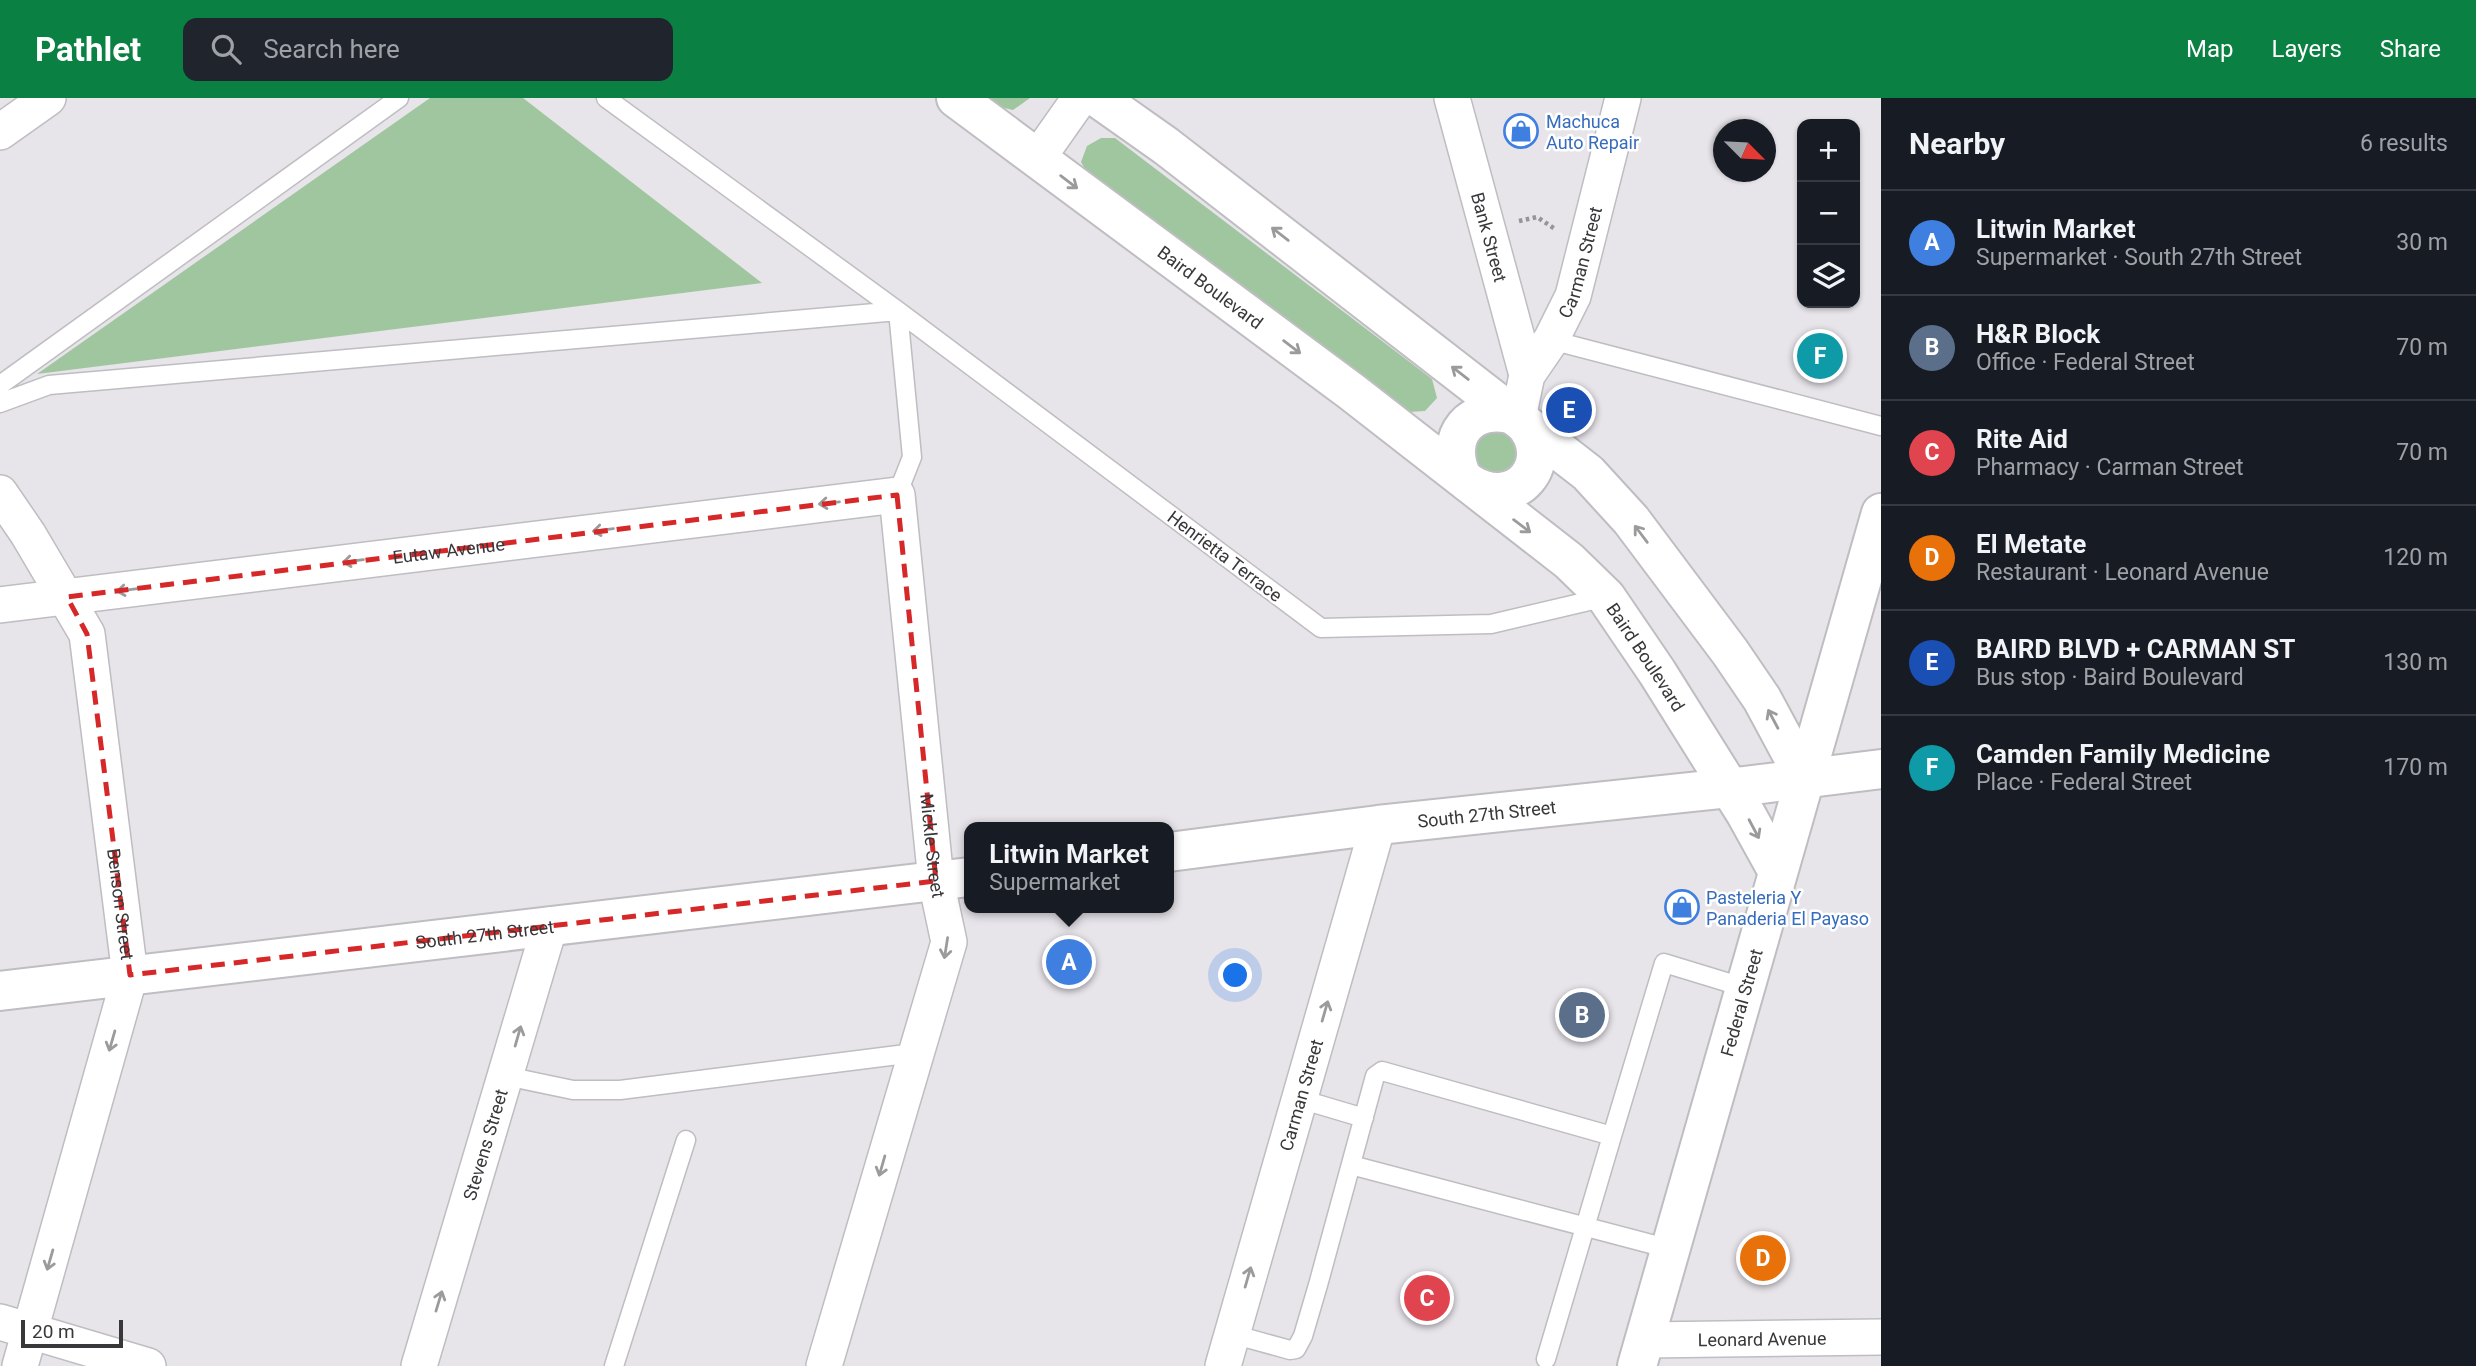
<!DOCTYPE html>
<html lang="en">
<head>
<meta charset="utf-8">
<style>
	:root { --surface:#171b24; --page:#20242c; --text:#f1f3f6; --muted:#9ea1a6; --line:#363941; --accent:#0b8043 }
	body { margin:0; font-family:Roboto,sans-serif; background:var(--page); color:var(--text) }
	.controls { position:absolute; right:21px; top:21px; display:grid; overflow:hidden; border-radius:14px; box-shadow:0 2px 5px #0004 }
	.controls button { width:63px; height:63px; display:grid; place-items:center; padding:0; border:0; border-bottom:2px solid var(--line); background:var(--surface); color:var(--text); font:35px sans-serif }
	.compass { position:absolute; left:1713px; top:21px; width:63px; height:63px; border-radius:50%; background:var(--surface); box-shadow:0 2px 5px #0004; rotate:114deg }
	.scale { position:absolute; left:21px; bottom:18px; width:102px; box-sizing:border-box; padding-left:7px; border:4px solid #38373a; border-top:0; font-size:19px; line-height:24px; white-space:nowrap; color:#38373a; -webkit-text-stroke:5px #fff; paint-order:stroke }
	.you { position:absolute; left:1236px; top:878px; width:24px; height:24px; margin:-18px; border:5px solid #fff; border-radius:50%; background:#1a73e8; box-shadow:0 0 0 10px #1a73e833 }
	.badge { display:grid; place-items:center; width:46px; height:46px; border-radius:50%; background:var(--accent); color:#fff; font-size:23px; font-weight:700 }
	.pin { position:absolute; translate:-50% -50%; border:4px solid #fff; box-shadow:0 2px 7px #0006 }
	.popup { position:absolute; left:964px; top:724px; width:210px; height:91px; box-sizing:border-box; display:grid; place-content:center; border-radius:14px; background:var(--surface); filter:drop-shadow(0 2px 5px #0005); font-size:23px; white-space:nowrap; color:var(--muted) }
	.popup b { font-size:26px; color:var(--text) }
	.popup::after { content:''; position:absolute; left:50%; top:100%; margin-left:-14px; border:14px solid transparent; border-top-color:var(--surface) }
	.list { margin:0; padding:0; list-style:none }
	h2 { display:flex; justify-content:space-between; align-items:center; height:91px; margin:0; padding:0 28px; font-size:30px }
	h2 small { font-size:23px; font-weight:400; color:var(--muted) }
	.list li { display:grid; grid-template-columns:46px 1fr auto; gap:21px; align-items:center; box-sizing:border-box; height:105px; padding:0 28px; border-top:2px solid var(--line) }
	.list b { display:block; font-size:26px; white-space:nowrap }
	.list p { margin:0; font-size:23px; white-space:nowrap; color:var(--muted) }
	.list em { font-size:23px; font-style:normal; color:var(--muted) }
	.icon { flex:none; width:38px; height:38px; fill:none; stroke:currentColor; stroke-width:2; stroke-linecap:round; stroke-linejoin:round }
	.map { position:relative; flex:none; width:1881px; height:1268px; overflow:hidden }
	header { display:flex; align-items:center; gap:42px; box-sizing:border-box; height:98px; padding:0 35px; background:var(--accent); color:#fff }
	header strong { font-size:33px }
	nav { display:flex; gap:38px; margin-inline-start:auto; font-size:24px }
	.search { width:490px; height:63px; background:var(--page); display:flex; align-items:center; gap:18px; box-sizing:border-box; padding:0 24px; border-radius:14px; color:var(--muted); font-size:26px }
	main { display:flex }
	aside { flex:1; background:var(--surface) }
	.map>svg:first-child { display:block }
</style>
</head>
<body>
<header>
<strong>Pathlet</strong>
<div class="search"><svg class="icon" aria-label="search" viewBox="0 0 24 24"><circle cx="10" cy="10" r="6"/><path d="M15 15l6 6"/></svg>Search here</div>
<nav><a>Map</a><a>Layers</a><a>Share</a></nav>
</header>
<main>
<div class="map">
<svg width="1881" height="1268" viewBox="0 0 1881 1268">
	<rect width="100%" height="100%" fill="#e7e4ea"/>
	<!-- green -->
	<path fill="#9fc69f" d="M430,0h93l239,185 -725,91z
		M989,0h41l-17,12 -13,-3z
		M1101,40h14l317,241 5,19 -12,13 -16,1 -320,-236 -8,-14 6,-16z
		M1487,332l21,2 11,20 -5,15 -14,8 -22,-7 -5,-22z"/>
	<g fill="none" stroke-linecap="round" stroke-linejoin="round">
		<!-- lane casing -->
		<g stroke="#bfbdc2" stroke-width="21">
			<path id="lane" d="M606,0l292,213 423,317 170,-4 115,-27
				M1551,242l330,86
				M0,287l399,-287
				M0,305l49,-18 849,-74
				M897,397l15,-38 -14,-146
				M506,978l67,14h47l294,-37
				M1300,1001l64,19
				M1612,1038l52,-173 82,25
				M1351,1067l319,84
				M1232,1236l58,16 6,-1 7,-13 15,-51 57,-209 7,-5 230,65 -66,223
				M614,1268l72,-226"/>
		</g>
		<!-- street casing -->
		<g stroke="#bfbdc2" stroke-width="38">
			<g id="street">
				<path id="s1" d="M1452,0l75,277"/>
				<path d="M0,34l48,-34"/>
				<path d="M1037,61l43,-61"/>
				<path id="s2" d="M1518,320l9,-43 24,-35 22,-44 50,-198"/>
				<path id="s3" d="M0,395l28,41 59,100 43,341 -110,391"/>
				<path id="s4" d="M0,507l897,-110 39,386 13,61 -125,424"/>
				<path d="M0,1224l148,44"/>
				<path id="s5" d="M1645,1242l236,-3"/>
				<path id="s6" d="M419,1268l131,-441"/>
				<path id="s7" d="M1223,1268l155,-541"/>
			</g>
		</g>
		<!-- secondary casing -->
		<g stroke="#bfbdc2" stroke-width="42">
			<g id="secondary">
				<path id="s8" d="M956,0l396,294 217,169 37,36 51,75 89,142 31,56"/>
				<path d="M1098,0l68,48 422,327 43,47 99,132 32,47 43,80"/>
				<path d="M1462,379c-19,-41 9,-74 52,-62"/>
				<path d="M1469,385c48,30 89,-22 54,-61"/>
				<path id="s9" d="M1169,754l209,-27 351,-37 152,-19"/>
				<path id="s10" d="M0,893l969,-114"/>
			</g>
		</g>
		<!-- primary casing -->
		<g stroke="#bfbdc2" stroke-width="42">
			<g id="primary">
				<path id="s11" d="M1637,1268l244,-853"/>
			</g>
		</g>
		<!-- path -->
		<path stroke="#969498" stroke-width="4.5" stroke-dasharray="3.5 3.5" stroke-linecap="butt" d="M1519,123l18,-4 18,12"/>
		<!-- lane -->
		<use href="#lane" stroke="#fff" stroke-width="18"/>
		<!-- street -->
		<use href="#street" stroke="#fff" stroke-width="35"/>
		<!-- secondary -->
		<use href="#secondary" stroke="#fff" stroke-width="38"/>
		<!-- primary -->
		<use href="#primary" stroke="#fff" stroke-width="38"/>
	</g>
	<!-- one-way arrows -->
	<defs><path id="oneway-shaft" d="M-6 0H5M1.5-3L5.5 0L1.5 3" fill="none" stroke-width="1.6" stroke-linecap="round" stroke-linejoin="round" transform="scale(1.75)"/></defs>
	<g stroke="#9c9b9c">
		<use href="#oneway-shaft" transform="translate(1069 84) rotate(37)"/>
		<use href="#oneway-shaft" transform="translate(1280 136) rotate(-142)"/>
		<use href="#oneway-shaft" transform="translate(1292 249) rotate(37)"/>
		<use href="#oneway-shaft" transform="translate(1460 275) rotate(-142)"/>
		<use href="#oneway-shaft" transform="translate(829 405) rotate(174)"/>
		<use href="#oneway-shaft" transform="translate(1522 428) rotate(37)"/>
		<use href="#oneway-shaft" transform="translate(603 432) rotate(173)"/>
		<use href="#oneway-shaft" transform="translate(1641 436) rotate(-127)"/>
		<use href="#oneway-shaft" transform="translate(353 463) rotate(173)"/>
		<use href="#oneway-shaft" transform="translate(127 492) rotate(173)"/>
		<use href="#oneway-shaft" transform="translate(1773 621) rotate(-118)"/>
		<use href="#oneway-shaft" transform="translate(1754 731) rotate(62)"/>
		<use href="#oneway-shaft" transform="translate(946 850) rotate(99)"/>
		<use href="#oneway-shaft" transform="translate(1325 913) rotate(-74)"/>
		<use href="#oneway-shaft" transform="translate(518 938) rotate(-74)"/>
		<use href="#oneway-shaft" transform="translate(112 943) rotate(106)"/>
		<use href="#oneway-shaft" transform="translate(882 1068) rotate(106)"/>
		<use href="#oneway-shaft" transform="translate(50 1162) rotate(106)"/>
		<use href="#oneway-shaft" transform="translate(1248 1179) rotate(-74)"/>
		<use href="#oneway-shaft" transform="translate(439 1203) rotate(-73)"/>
	</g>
	<!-- marked area -->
	<path fill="none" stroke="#d62828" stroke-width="5" stroke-dasharray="14 9" stroke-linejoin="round" d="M897,397l39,386 -806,94 -43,-341 -20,-37z"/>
	<!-- icons -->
	<defs>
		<g id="shop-ring" transform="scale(1.75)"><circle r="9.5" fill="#fff" stroke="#3f7fe0" stroke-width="1.5"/><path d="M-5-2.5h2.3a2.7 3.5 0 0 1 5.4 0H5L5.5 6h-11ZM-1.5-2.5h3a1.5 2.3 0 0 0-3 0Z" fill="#3f7fe0"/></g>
	</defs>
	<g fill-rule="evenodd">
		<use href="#shop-ring" x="1521" y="33"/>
		<use href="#shop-ring" x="1682" y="809"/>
	</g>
	<g text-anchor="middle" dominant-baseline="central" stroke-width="5" stroke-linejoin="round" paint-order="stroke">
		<!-- shop labels -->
		<g font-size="18" fill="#366cbe" stroke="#fff" text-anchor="start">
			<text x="1546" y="23">Machuca<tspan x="1546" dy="21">Auto Repair</tspan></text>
			<text x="1706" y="799">Pasteleria Y<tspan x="1706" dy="21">Panaderia El Payaso</tspan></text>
		</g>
		<!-- street labels -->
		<g font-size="18" fill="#38373a" stroke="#fff">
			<text stroke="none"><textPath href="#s1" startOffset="144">Bank Street</textPath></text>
			<text stroke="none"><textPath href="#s2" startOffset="170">Carman Street</textPath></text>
			<text stroke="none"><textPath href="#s8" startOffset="317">Baird Boulevard</textPath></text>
			<text stroke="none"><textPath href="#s4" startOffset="452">Eutaw Avenue</textPath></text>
			<text transform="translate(1225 458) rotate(37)">Henrietta Terrace</text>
			<text stroke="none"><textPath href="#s8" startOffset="892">Baird Boulevard</textPath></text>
			<text stroke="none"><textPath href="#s9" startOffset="320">South 27th Street</textPath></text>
			<text stroke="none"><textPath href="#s4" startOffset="1256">Mickle Street</textPath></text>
			<text stroke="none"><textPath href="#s3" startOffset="438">Benson Street</textPath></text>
			<text stroke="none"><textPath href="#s10" startOffset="488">South 27th Street</textPath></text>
			<text stroke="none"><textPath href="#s11" startOffset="378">Federal Street</textPath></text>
			<text stroke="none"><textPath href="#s7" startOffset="282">Carman Street</textPath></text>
			<text stroke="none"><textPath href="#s6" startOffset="231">Stevens Street</textPath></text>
			<text stroke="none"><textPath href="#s5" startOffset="117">Leonard Avenue</textPath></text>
		</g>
	</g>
</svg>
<div class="controls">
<button>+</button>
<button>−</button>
<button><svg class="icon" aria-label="layers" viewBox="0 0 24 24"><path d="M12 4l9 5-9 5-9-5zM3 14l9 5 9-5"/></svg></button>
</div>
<svg class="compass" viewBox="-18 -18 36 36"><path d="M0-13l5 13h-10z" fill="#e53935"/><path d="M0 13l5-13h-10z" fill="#9ea1a6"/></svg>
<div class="scale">20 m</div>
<div class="you"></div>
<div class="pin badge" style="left:1069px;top:864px;background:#3f7fe0">A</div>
<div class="popup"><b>Litwin Market</b>Supermarket</div>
<div class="pin badge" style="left:1582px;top:917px;background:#5c6f8a">B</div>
<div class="pin badge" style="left:1427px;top:1200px;background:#e0444e">C</div>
<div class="pin badge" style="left:1763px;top:1160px;background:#e8710a">D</div>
<div class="pin badge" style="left:1569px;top:312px;background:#1a4fb4">E</div>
<div class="pin badge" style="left:1820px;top:258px;background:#0f9aa8">F</div>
</div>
<aside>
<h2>Nearby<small>6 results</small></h2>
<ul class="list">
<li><span class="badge" style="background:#3f7fe0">A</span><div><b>Litwin Market</b><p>Supermarket · South 27th Street</p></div><em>30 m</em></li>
<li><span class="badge" style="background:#5c6f8a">B</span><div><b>H&amp;R Block</b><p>Office · Federal Street</p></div><em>70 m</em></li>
<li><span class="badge" style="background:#e0444e">C</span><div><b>Rite Aid</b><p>Pharmacy · Carman Street</p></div><em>70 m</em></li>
<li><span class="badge" style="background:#e8710a">D</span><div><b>El Metate</b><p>Restaurant · Leonard Avenue</p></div><em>120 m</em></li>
<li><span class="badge" style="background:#1a4fb4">E</span><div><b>BAIRD BLVD + CARMAN ST</b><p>Bus stop · Baird Boulevard</p></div><em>130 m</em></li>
<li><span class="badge" style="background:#0f9aa8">F</span><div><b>Camden Family Medicine</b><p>Place · Federal Street</p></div><em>170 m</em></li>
</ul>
</aside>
</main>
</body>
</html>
